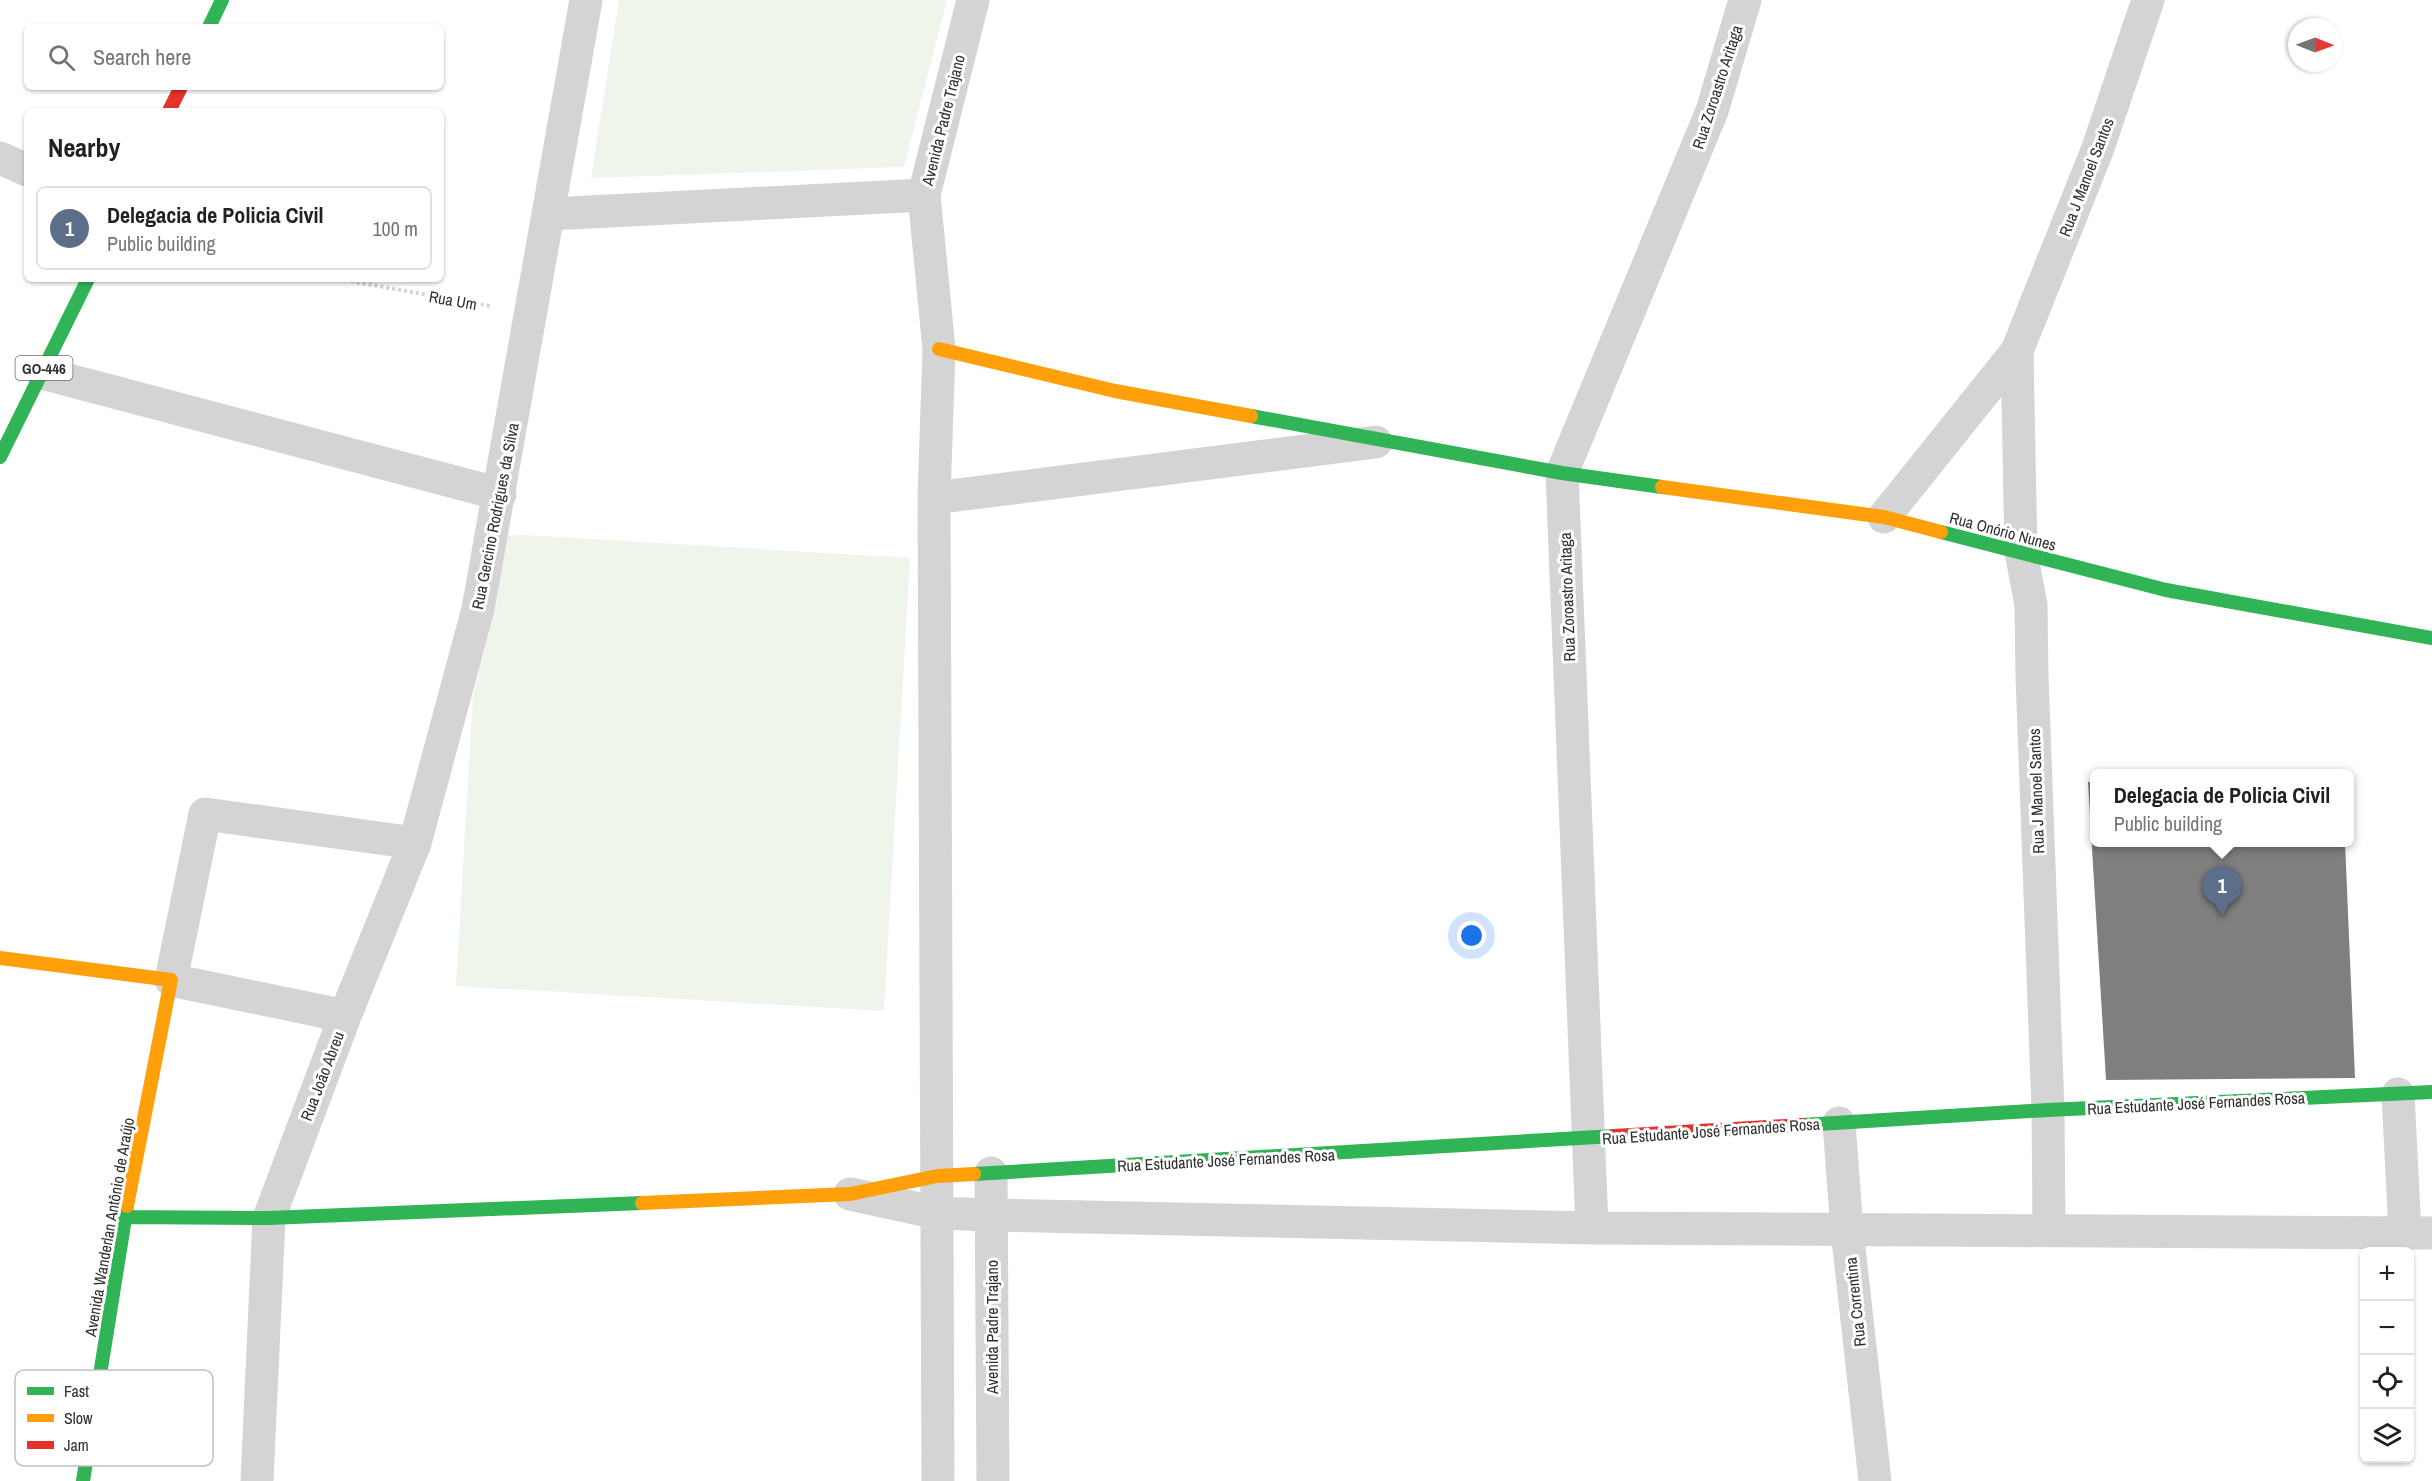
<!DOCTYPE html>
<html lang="en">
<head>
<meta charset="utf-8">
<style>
	:root { --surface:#fff; --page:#f6f6f6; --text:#202124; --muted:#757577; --line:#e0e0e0; --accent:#db2777 }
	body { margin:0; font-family:"Archivo Narrow",sans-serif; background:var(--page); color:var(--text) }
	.controls { position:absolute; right:18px; bottom:18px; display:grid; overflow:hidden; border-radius:9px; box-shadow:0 2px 4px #0004 }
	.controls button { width:54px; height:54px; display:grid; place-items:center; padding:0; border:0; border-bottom:2px solid var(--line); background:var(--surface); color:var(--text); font:30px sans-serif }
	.compass { position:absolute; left:2288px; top:18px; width:54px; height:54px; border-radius:50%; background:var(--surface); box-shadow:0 2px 4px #0004; rotate:91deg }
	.you { position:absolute; left:1472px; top:936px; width:21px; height:21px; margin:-15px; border:4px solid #fff; border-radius:50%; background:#1a73e8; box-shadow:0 0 0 9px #1a73e833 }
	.badge { display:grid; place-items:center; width:39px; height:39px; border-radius:50%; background:var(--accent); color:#fff; font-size:20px; font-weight:700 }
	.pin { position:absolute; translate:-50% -50px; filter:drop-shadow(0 2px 3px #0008) }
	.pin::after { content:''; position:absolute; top:32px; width:21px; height:18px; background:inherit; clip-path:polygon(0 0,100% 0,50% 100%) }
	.popup { position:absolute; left:2090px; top:769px; width:264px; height:78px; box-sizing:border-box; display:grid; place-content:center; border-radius:9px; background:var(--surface); filter:drop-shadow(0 2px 4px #0005); font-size:20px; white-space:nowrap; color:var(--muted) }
	.popup b { font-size:22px; color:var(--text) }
	.popup::after { content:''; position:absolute; left:50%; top:100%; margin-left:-12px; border:12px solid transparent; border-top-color:var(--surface) }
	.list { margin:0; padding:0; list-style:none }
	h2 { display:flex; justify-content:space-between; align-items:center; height:78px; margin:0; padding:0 24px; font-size:26px }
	h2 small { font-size:20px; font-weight:400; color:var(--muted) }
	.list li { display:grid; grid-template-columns:39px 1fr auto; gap:18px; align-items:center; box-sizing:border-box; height:84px; margin:0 12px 12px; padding:0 12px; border:2px solid var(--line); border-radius:9px }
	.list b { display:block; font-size:22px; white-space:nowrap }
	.list p { margin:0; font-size:20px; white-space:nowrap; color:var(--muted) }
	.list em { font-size:20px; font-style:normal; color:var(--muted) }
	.icon { flex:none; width:33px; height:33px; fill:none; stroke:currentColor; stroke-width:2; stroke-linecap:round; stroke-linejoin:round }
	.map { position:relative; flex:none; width:2432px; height:1481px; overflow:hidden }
	.search { position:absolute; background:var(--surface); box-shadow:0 2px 4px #0004; left:24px; top:24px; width:420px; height:66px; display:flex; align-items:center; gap:15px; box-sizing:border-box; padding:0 21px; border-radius:9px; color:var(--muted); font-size:22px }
	.panel { position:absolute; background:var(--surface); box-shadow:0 2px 4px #0004; left:24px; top:108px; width:420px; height:174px; border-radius:9px }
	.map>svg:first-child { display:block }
</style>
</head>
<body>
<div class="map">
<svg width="2432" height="1481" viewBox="0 0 2432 1481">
	<rect width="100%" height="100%" fill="#fff"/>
	<!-- green -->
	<path fill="#f0f5ec" d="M619,0h328l-43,167 -313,11z
		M524,535l386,23 -26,453 -428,-25 17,-291 23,-89 9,-70z"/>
	<!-- building -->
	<path fill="#7f7f7f" d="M2088,782h6v60h251l10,236 -249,2z"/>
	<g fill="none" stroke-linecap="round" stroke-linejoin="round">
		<!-- path -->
		<path stroke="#d4d4d4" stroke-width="4" stroke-dasharray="3 3" stroke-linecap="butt" d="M339,279l151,27"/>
		<!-- street -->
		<path stroke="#d4d4d4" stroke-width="33" d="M0,158l27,12
			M550,214l374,-19
			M42,373l458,121
			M934,498l442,-56
			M1884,517l133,-166
			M345,1016l70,-173 63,-234 108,-609
			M2398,1094l7,139
			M1839,1123l8,107 28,251
			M991,1173l2,308
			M850,1194l88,19 53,2 601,13 840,5
			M1592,1228l-30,-755 150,-362 33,-111
			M2049,1231l-1,-121 -16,-434 -1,-71 -10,-53 -4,-201 81,-203 50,-148
			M257,1481l12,-263 76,-202 -174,-36 34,-166 210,29
			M938,1481l-4,-983 5,-149 -15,-154 49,-195"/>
		<!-- fast -->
		<path stroke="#30b455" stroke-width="14" d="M209,27l13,-27
			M1251,416l311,57 100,14
			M0,457l88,-178
			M1941,532l225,58 266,48
			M1802,1125l246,-15 384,-18
			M974,1174l640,-38
			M125,1217l144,1 373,-15
			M83,1481l44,-275"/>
		<!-- slow -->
		<path stroke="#ff9f0a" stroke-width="14" d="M939,349l176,42 136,25
			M1662,487l222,30 57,15
			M0,958l171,22 -44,226
			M642,1203l208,-9 87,-18 37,-2"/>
		<!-- jam -->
		<path stroke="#e5322d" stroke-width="14" d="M169,111l12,-24
			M1614,1136l188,-11"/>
	</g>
	<g text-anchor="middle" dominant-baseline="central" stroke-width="6" stroke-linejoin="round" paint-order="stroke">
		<!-- shield labels -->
		<rect fill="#fff" stroke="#6d6d6d" stroke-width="1.5" x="15.5" y="356" width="57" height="24" rx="4.5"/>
		<g font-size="15" font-weight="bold" fill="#2f2f2f">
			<text x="44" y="368">GO-446</text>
		</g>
		<!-- street labels -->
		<g font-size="16" fill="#2f2f2f" stroke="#fff">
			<text transform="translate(1717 87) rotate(-72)">Rua Zoroastro Aritaga</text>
			<text transform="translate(943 120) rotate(-76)">Avenida Padre Trajano</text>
			<text transform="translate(2086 177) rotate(-69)">Rua J Manoel Santos</text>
			<text transform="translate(453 300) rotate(10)">Rua Um</text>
			<text transform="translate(495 516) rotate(-79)">Rua Gercino Rodrigues da Silva</text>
			<text transform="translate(2003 531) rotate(15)">Rua Onório Nunes</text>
			<text transform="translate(1567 597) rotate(-92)">Rua Zoroastro Aritaga</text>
			<text transform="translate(2036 791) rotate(-92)">Rua J Manoel Santos</text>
			<text transform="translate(322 1076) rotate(-69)">Rua João Abreu</text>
			<text transform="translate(2196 1103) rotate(-3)">Rua Estudante José Fernandes Rosa</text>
			<text transform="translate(1711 1131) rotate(-4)">Rua Estudante José Fernandes Rosa</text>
			<text transform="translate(1226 1160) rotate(-3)">Rua Estudante José Fernandes Rosa</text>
			<text transform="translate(109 1227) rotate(-80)">Avenida Wanderlan Antônio de Araújo</text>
			<text transform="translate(1855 1302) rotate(-96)">Rua Correntina</text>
			<text transform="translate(992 1327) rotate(-90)">Avenida Padre Trajano</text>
		</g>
	</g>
	<!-- legend -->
	<rect x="15" y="1370" width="198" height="96" rx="9" fill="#fff" stroke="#c1c1c1" stroke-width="1.5"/>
	<rect x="27" y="1387" width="27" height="8" fill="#30b455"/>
	<rect x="27" y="1414" width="27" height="8" fill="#ff9f0a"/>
	<rect x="27" y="1441" width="27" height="8" fill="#e5322d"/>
	<g font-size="16" fill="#2f2f2f">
		<text x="64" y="1397">Fast</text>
		<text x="64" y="1424">Slow</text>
		<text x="64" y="1451">Jam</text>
	</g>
</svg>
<div class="controls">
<button>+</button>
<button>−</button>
<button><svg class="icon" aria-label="locate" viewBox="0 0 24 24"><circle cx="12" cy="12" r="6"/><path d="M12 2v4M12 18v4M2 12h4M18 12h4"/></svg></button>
<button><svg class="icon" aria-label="layers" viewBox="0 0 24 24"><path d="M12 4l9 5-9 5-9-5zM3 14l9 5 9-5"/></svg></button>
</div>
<svg class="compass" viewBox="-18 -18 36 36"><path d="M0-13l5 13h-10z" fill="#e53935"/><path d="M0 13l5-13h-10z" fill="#757577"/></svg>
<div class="you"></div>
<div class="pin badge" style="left:2222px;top:916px;background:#5c6f8a">1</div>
<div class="popup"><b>Delegacia de Policia Civil</b>Public building</div>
<div class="search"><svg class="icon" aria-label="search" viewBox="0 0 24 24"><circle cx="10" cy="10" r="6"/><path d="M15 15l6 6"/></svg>Search here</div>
<section class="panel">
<h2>Nearby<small></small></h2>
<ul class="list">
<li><span class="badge" style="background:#5c6f8a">1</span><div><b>Delegacia de Policia Civil</b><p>Public building</p></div><em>100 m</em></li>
</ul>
</section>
</div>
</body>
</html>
